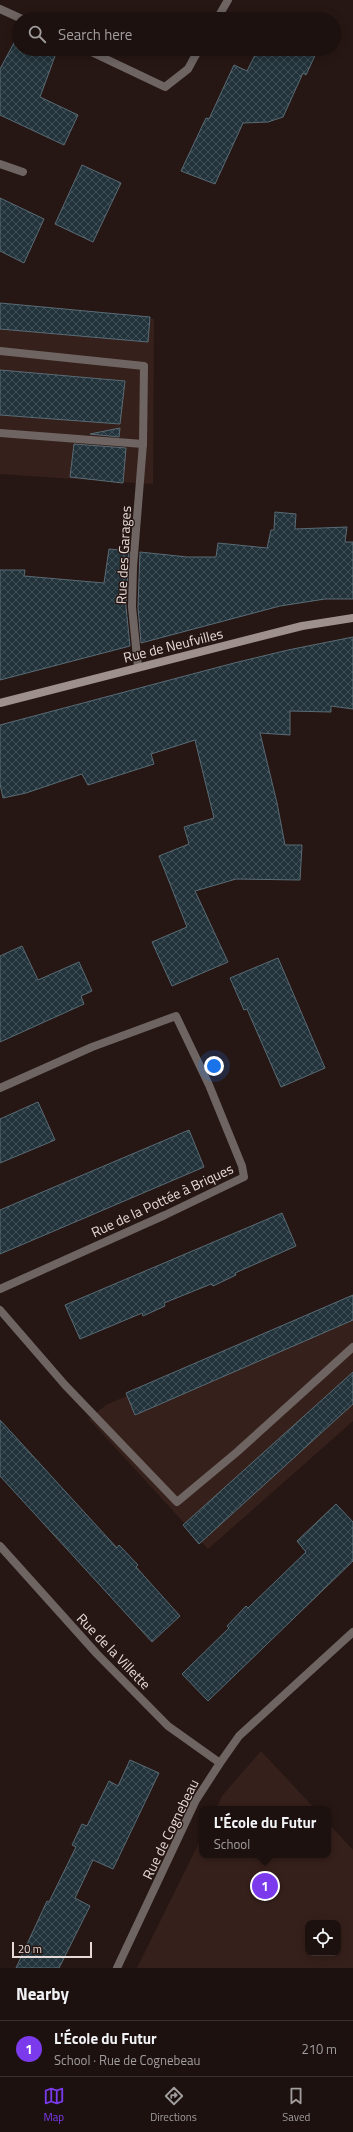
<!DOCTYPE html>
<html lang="en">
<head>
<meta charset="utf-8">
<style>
	:root { --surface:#1d110f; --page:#2a1f1d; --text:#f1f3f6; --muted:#a09d9e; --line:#3b312f; --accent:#7c3aed }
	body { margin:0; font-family:"Titillium Web",sans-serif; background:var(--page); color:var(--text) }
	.controls { position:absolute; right:12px; bottom:12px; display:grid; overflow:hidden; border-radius:8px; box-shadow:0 2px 10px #0003 }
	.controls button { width:36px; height:36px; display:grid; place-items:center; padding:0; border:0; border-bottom:1px solid var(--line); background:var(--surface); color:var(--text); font:20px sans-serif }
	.scale { position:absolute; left:12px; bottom:10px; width:80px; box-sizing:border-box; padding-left:4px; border:2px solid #e5dad7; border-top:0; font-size:11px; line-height:14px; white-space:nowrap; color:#e5dad7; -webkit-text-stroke:3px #271714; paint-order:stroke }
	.you { position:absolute; left:214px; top:1066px; width:14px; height:14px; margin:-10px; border:3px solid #fff; border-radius:50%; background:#1a73e8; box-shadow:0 0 0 6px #1a73e833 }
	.badge { display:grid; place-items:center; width:26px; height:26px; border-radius:50%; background:var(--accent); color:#fff; font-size:13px; font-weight:700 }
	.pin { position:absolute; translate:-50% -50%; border:2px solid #fff; box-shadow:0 1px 4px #0006 }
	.popup { position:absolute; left:199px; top:1806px; width:132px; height:52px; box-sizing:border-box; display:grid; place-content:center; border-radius:8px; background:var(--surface); filter:drop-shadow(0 1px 3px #0005); font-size:13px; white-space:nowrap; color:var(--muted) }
	.popup b { font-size:15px; color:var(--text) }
	.popup::after { content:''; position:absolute; left:50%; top:100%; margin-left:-8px; border:8px solid transparent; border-top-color:var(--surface) }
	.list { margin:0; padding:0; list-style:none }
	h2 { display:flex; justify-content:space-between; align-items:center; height:52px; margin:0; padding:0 16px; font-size:17px }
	h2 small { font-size:13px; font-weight:400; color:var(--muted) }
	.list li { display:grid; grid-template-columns:26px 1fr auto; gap:12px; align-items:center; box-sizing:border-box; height:56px; padding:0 16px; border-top:1px solid var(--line) }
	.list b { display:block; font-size:15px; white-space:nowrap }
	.list p { margin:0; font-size:13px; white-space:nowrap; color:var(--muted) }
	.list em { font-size:13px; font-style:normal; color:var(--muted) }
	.icon { flex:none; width:22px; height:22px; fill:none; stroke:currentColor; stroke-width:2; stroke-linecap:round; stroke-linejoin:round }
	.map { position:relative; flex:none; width:353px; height:1968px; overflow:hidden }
	.search { position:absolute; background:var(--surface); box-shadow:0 2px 10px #0003; left:12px; right:12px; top:12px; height:44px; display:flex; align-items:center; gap:10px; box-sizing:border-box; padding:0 14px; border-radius:22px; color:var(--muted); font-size:15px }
	.sheet { height:108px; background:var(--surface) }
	nav { display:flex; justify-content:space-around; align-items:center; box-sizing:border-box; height:56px; border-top:1px solid var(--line); background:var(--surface); font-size:11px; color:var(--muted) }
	nav a { display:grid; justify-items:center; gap:2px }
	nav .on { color:var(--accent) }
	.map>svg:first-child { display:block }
</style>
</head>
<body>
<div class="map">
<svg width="353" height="1968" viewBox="0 0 353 1968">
	<defs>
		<pattern id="building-cross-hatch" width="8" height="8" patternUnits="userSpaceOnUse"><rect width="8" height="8" fill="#22333b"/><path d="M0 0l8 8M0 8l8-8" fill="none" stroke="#425057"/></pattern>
	</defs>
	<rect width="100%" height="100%" fill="#271714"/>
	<!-- built -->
	<path fill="#36201b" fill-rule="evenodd" d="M0,308l154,11 -1,165 -153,-10z
		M353,1298v123l-145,128 -119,-130 17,-14z
		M261,1751l54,58h-99l6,-13z
		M328,1823l25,27v118h-216l65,-131v18h126zM308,1923h30v30h-30z"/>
	<!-- building -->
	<path fill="url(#building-cross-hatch)" stroke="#596b75" d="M15,41l4,2v6h17l19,7 -15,41 38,18 -14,30 -64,-30v-46z
		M258,49h60l-12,26 -3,-2 -20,44 -15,5 -25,1 -28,61 -34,-13 25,-53 3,1 25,-54 13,6z
		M82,165l39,18 -28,59 -38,-18z
		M0,198l44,21 -20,44 -24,-12z
		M0,303l150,14 -2,25 -148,-13z
		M0,370l125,11 -5,43 -120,-9z
		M120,428l-1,9 -29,-3z
		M74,444l52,4 -3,35 -53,-6z
		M275,512l21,2 -1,15 52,-2 -2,15h8v57h-28l-45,7 -139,37 -3,-36 2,-55 47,5h29l2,-14 49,5 4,-18h3z
		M109,549l20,2 -3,56 4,39 -130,34v-110h25l-1,6 80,7z
		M353,637v72l-22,-3v6l-41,-1v24l-30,-2 17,70 8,42h17l-2,35 -64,-1 -41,12 33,71 -56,24 -20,-44 35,-15 -28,-71 30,-12 -5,-17 30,-9 -19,-78 -44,14 3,10 -66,21 -6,-11 -56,19 -23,5 -3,-14v-59l234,-62 54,-13z
		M22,946l16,34 41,-18 13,29 -11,5 3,8 -84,38v-86z
		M278,958l47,110 -44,19 -34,-78 -3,1 -14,-32z
		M38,1102l17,38 -55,23v-44z
		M189,1130l15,37 -204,87v-44z
		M282,1213l14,33 -61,27 1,2 -23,11 -2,-2 -47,19 1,3 -22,10 -1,-3 -62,26 -15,-34z
		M353,1295v25l-218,95 -9,-22z
		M353,1372v32l-154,140 -16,-19z
		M0,1420l117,128 2,-3 19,20 -2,2 44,49 -28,26 -152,-166z
		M336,1504l17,18v39l-145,140 -26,-27 47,-46 -2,-2 19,-20 2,2 58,-56 -9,-11z
		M130,1760l29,13 -46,96 -20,-9 -18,38 15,8 -31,62h-43l31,-67 2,1 27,-55 -4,-2 10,-21 5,2 22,-45 9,5z"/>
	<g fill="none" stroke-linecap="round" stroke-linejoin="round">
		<!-- service -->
		<path stroke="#6e6563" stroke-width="8" d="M0,351l144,15 -1,78 -143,-11
			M0,1310l65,75 112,117 60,-50 116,-105"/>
		<!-- minor -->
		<path stroke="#6e6563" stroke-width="8" d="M0,9l22,10
			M217,19l11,-19
			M85,49l80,38 23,-18 11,-20
			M0,164l23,8
			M138,667l-6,-60 1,-40 10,-123
			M0,1088l92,-41 84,-31 33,69 33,81 2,11 -79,38 -165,74
			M0,1546l97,108 71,72 52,37
			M117,1968l79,-168 24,-37 19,-27 114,-104"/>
		<!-- secondary -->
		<path stroke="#9e908c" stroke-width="8" d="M0,703l302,-77 51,-8"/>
	</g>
	<g text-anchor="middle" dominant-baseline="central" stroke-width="3" stroke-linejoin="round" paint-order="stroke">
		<!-- street labels -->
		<g font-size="14" fill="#e5dad7" stroke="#271714">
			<text transform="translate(123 555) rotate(-87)">Rue des Garages</text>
			<text transform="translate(173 645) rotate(-14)">Rue de Neufvilles</text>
			<text transform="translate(162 1200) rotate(-25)">Rue de la Pottée à Briques</text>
			<text transform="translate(114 1651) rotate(46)">Rue de la Villette</text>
			<text transform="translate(170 1829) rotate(-64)">Rue de Cognebeau</text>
		</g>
	</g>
</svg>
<div class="controls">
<button><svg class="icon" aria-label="locate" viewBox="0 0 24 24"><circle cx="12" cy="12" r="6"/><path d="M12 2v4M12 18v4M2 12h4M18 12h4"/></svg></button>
</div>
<div class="scale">20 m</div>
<div class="you"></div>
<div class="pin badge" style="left:265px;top:1886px">1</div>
<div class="popup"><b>L'École du Futur</b>School</div>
<div class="search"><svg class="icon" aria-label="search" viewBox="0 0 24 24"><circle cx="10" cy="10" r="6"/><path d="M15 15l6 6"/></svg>Search here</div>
</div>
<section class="sheet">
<h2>Nearby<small></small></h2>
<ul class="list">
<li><span class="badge">1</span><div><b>L'École du Futur</b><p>School · Rue de Cognebeau</p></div><em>210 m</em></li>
</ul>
</section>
<nav>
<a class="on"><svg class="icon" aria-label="map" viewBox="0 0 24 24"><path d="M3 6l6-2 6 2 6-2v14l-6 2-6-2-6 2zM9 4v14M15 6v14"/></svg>Map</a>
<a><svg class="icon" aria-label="directions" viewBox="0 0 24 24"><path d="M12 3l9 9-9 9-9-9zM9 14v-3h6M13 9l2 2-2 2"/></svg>Directions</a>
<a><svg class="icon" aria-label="saved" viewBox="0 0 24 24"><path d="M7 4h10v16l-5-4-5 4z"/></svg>Saved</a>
</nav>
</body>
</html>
